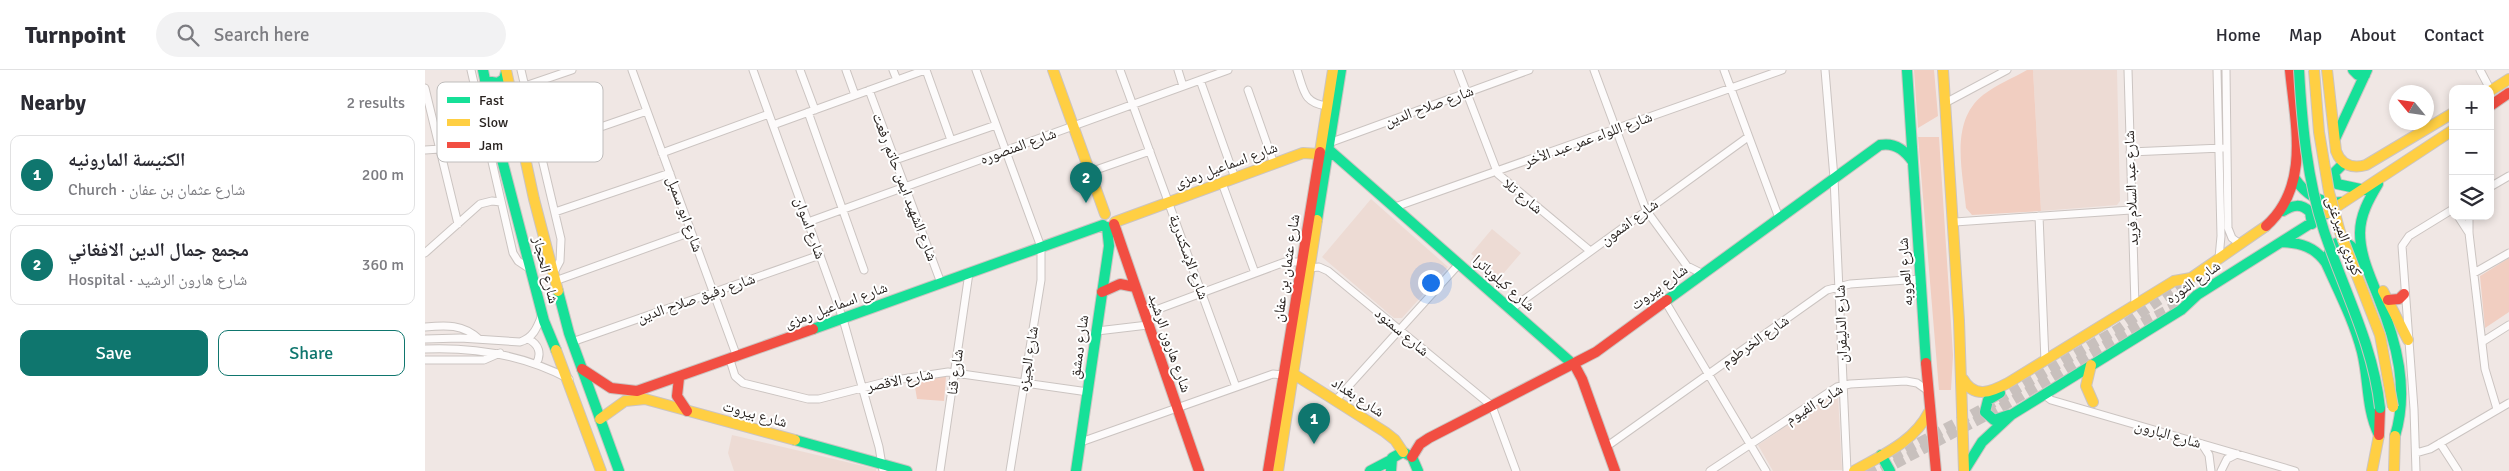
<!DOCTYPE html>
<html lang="en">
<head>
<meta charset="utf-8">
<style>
	:root { --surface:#fff; --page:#f2f2f3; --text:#2b2b33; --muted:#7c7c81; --line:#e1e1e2; --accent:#0f766e }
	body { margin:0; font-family:Signika,"Noto Naskh Arabic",sans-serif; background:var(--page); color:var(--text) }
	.controls { position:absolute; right:15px; top:15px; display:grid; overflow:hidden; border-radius:10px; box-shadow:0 2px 8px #0003 }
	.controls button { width:45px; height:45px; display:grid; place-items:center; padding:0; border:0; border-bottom:1px solid var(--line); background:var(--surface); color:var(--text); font:25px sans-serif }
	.compass { position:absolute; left:1964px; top:15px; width:45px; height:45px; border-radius:50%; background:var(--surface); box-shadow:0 2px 8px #0003; rotate:299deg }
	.you { position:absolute; left:1005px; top:212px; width:18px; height:18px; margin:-12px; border:4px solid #fff; border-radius:50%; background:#1a73e8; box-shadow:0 0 0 8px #1a73e833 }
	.badge { display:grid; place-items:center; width:32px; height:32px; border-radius:50%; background:var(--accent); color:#fff; font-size:16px; font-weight:700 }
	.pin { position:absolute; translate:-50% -41px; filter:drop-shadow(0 1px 2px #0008) }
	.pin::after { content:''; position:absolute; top:26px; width:18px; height:15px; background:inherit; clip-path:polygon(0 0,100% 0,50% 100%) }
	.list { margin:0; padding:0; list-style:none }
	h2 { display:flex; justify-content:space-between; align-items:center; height:65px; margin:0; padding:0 20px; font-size:21px }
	h2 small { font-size:16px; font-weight:400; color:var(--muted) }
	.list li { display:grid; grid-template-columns:32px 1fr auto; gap:15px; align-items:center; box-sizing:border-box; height:80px; margin:0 10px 10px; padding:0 10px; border:1px solid var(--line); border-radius:10px }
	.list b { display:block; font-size:19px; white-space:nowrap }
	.list p { margin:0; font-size:16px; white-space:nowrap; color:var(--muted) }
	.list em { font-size:16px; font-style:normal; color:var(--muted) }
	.actions { display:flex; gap:10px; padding:15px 20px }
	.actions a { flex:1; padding:11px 0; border:1px solid var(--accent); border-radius:10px; text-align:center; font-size:18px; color:var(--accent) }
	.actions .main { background:var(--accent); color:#fff }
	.icon { flex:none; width:28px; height:28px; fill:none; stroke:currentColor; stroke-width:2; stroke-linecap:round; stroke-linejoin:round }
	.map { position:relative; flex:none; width:2084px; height:401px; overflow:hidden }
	header { display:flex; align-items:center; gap:30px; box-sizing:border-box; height:70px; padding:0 25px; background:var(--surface); border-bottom:1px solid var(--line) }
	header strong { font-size:24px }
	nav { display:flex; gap:28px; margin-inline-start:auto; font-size:18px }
	.search { width:350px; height:45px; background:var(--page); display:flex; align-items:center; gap:12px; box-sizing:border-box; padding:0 18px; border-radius:28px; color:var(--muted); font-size:19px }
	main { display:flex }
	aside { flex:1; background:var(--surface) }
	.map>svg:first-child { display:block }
</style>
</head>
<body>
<header>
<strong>Turnpoint</strong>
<div class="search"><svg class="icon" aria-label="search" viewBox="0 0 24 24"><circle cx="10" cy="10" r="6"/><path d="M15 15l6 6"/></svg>Search here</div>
<nav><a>Home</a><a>Map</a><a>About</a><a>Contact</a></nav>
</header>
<main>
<aside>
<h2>Nearby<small>2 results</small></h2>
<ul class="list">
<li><span class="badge">1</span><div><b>الكنيسة المارونيه</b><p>Church · شارع عثمان بن عفان</p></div><em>200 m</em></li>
<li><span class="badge">2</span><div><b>مجمع جمال الدين الافغاني</b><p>Hospital · شارع هارون الرشيد</p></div><em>360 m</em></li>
</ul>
<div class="actions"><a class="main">Save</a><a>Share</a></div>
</aside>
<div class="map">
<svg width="2084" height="401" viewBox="0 0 2084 401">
	<rect width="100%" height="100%" fill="#f0e7e4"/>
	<!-- built -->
	<path fill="#eddbd4" d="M1608,0h84l3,131 -3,4 -76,6z
		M946,129l77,68 -46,51h-8l-72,-61z
		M1067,159l29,24 -24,28 -26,-21 3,-4 -3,-2z
		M1409,324l4,2 4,74 -69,1 -15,-26z
		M307,365l144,34v2h-142l-6,-18z"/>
	<!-- green -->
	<path fill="#f1cec1" d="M1489,0h20l4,46 -20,12z
		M1602,0h6l8,141 -69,4 -6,-7c-3,-36 -17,-86 17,-113 13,-10 30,-17 44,-25z
		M1493,67h21l14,218 -2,35h-12z
		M2084,188v54l-24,16 -5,-52z
		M521,306l-2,25 -27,-2 -3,-18z"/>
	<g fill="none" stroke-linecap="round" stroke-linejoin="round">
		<!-- secondary-tunnel -->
		<path stroke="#c8c0bd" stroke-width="10" stroke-dasharray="10 5" stroke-linecap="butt" d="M1441,401l127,-68 125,-74 70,-49
			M1457,401l115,-61 147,-88 45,-23"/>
		<!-- street casing -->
		<g stroke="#cbc4c1" stroke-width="9">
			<path id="street" d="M46,0l42,183 5,8 12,8
				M96,0l40,169 -1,22 -7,13
				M207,0l105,287
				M328,0l90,249 36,128 4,24
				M375,0l15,40
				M421,0l9,25
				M468,0l4,10
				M501,0l25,70
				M551,0l65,177v33l-31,191
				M695,0l116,317
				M753,0l5,16
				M872,0c7,20 6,33 30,36
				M1033,0l40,104 91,76
				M1169,0l52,140 41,56 16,8
				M1299,0l55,148
				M1400,0l9,108 13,293
				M1703,0l7,236
				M1792,0l4,166 -2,22
				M1801,0l2,158 4,10 8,6
				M2055,0l10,19
				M775,10l35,98
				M100,16l47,-16
				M0,18l33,136
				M444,20l72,193
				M823,20l26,74
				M1520,33l62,-33
				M383,42l56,158
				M348,55l152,-55
				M904,73l200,-73
				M115,78l107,-37
				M0,80l15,-1
				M1705,82l92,-4
				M237,83l107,-39
				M470,90l101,-35
				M665,102l60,-21
				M797,113l33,90
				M2065,117l19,-11
				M970,137l387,-137
				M130,142l115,-39
				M1614,146l6,145
				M2033,146l11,17
				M2044,146v17l16,136 12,40
				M383,152l420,-152
				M1530,152l176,-12
				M0,183l55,-49 12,-3 9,1
				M884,198l10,-1 9,4 164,135 24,65
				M2049,203l35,-20
				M130,211l136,-49
				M1240,231l101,170
				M1086,239l237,-172
				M720,244l140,-52h17
				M0,257c21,-2 38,-3 54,12
				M672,261l51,-6
				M0,269l35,-1 60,4c13,-4 17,-14 22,-27
				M103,269c11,5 14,15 8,25
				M147,272l248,-87
				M2057,272l27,-17
				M0,279c50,-2 99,6 144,30
				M0,290h59l16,-7
				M305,290l5,16 8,7 65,16h11l70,-18 59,-9 140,20
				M1618,324l8,6 244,71
				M911,330l123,-136
				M656,372l192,-68 10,1
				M2015,373l18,28
				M1777,374l7,11 2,16
				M1181,377l221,-157 23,-6 71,-5
				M1991,383l14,-4 79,-46
				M515,401l29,-198
				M1285,401l127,-84 13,-3 56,-3 11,2 10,7
				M1796,401l6,-12 10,-5
				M1991,401l-2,-62 -12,-163 7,-10 44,-27"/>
		</g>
		<!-- fast casing -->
		<g stroke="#cbc4c1" stroke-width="12">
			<path id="fast" d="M58,0l16,78 45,173 12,29
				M1482,0l19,293
				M1928,0l5,5h7
				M60,11l13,2 6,-4 2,-7
				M67,44l8,-11 13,-1
				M1910,69l32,-69
				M903,79l247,217
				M1918,94l-9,9 3,11 28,6
				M1870,109c12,17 27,26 48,23
				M1953,114c-9,15 -18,31 -18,49 0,23 11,45 19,66 18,44 30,91 16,137
				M1858,141c10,-6 18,-8 27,1l2,12
				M892,150l24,-150
				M1857,172c19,1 33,5 44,21 13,29 28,58 36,89 7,28 4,57 17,83
				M1902,188l6,-14 11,-3 7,5 10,18
				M133,221l11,42 50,138
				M1242,230l213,-155c15,-3 25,5 33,17
				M388,259l290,-104
				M1575,323l-12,7 -3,12 9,8 15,-5
				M370,370l112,31
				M1456,385l9,16
				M651,401l33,-225 -2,-19
				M945,401l21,-11
				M966,401l1,-13 11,-6 9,5 6,14
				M1539,401l18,-29 29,-27 170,-105 16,-15 130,-82"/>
		</g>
		<!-- slow casing -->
		<g stroke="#cbc4c1" stroke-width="12">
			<path id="slow" d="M81,0l28,129 24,92
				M628,0l52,144
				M1518,0l16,251 5,150
				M1902,0l9,81c5,14 16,18 30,14l87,-52
				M2065,21l19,-12
				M895,82l13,-82
				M1902,143l126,-83
				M690,152l188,-69 16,1
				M1958,221l25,49
				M131,280l45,121
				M1666,295l-5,21 7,16
				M867,303l93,59 10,8 8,12
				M1538,309c11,20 28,13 45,4l166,-102 17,-3 75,-52
				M175,349l25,-18 20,-2 150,41
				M853,401l39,-251
				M1429,401c28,-16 60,-29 75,-59
				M1947,401l7,-36
				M1969,401l1,-35"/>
		</g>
		<!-- jam casing -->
		<g stroke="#cbc4c1" stroke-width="12">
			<path id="jam" d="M2065,36l19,-13
				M689,154l85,247
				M1841,156c45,-40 29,-103 24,-156
				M677,222l18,-8 15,3
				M1963,230l11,-1 5,-5
				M1501,293l10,108
				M1150,296l7,13 33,92
				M157,299l29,19 26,3 176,-62
				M254,308l-2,18 10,15
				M1954,365l1,-27
				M987,387l8,-13 9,-6 167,-86 71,-52
				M843,401l52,-319"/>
		</g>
		<!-- street -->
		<use href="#street" stroke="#fdfbfb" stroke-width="7"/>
		<!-- fast -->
		<use href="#fast" stroke="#16e098" stroke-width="10"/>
		<!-- slow -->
		<use href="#slow" stroke="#ffcf43" stroke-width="10"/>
		<!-- jam -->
		<use href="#jam" stroke="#f24e42" stroke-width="10"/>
		<!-- fast-bridge casing -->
		<g stroke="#cbc4c1" stroke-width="12" stroke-linecap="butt">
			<path id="fast-bridge" d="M1874,0c3,54 8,109 25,161 20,60 49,113 56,177"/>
		</g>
		<!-- slow-bridge casing -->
		<g stroke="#cbc4c1" stroke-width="12" stroke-linecap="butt">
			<path id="slow-bridge" d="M1889,0l5,62 10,60 11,40 40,103 13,72"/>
		</g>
		<!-- fast-bridge -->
		<use href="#fast-bridge" stroke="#16e098" stroke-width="10"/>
		<!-- slow-bridge -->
		<use href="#slow-bridge" stroke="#ffcf43" stroke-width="10"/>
	</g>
	<g text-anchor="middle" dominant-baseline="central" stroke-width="4" stroke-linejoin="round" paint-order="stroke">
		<!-- street labels -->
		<g font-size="15" fill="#292320" stroke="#fff">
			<text transform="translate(1004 36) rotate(-20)">شارع صلاح الدين</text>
			<text transform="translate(1163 69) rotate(-20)">شارع اللواء عمر عبد الأخر</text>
			<text transform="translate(593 76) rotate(-20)">شارع المنصوره</text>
			<text transform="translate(801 95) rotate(-20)">شارع اسماعيل رمزى</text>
			<text transform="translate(480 117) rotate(69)">شارع الشهيد ايمن حاتم رفعت</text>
			<text transform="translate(1706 118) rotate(-92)">شارع عبد السلام فريد</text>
			<text transform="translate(1098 126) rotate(40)">شارع تلا</text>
			<text transform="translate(260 144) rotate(70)">شارع ابو سمبل</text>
			<text transform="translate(1204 152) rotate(-36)">شارع اشمون</text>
			<text transform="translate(385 158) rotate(70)">شارع اسوان</text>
			<text transform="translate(1919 166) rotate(71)">كوبري الميرغنى</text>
			<text transform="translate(764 187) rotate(70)">شارع الإسكندرية</text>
			<text transform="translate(861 198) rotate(-81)">شارع عثمان بن عفان</text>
			<text transform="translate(121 200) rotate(76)">شارع الحجاز</text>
			<text transform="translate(1480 202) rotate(-94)">شارع العروبه</text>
			<text transform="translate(1768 212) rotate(-35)">شارع الثوره</text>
			<text transform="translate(1079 213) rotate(41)">شارع كيلوباترا</text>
			<text transform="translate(1234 217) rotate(-36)">شارع بيروت</text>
			<text transform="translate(271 228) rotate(-19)">شارع رفيق صلاح الدين</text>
			<text transform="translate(411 235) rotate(-20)">شارع اسماعيل رمزى</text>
			<text transform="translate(1416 254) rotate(-92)">شارع الدليفران</text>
			<text transform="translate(977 262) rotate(40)">شارع سمنود</text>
			<text transform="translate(1330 271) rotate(-35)">شارع الخرطوم</text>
			<text transform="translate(745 273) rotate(71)">شارع هارون الرشيد</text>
			<text transform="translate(654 277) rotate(-82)">شارع دمشق</text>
			<text transform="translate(603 289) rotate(-81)">شارع الجيزه</text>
			<text transform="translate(530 302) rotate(-82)">شارع قنا</text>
			<text transform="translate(475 310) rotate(-11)">شارع الاقصر</text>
			<text transform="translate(933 327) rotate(33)">شارع بغداد</text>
			<text transform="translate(1389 334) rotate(-31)">شارع الفيوم</text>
			<text transform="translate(330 344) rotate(15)">شارع بيروت</text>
			<text transform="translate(1743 364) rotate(16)">شارع البارون</text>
		</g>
	</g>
	<!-- legend -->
	<rect x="12" y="12" width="166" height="80" rx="8" fill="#fff" stroke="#bfbdbc" stroke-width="1"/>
	<rect x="22" y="27" width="23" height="6" fill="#16e098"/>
	<rect x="22" y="49" width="23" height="7" fill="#ffcf43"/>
	<rect x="22" y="72" width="23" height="6" fill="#f24e42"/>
	<g font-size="14" fill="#292320">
		<text x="54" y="35">Fast</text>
		<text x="54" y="57">Slow</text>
		<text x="54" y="80">Jam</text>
	</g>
</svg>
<div class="controls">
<button>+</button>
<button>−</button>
<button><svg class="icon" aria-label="layers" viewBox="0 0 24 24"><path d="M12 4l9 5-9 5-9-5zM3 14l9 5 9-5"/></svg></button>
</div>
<svg class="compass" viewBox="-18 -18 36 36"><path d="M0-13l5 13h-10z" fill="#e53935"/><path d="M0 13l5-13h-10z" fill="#7c7c81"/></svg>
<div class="you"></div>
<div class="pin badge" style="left:889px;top:374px">1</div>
<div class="pin badge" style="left:661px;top:133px">2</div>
</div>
</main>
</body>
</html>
